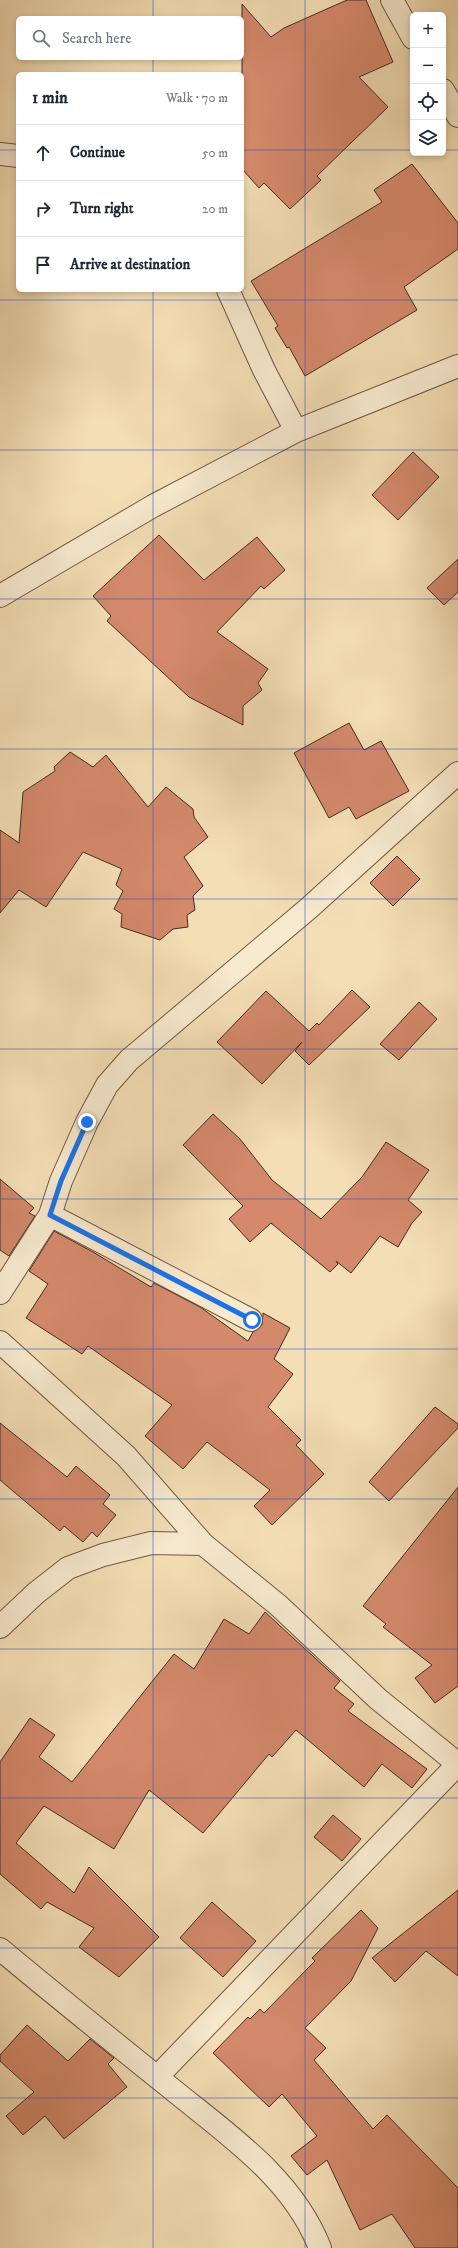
<!DOCTYPE html>
<html lang="en">
<head>
<meta charset="utf-8">
<style>
	:root { --surface:#fff; --page:#f6f6f7; --text:#1f2937; --muted:#747a83; --line:#e0e1e3 }
	body { margin:0; font-family:"IM FELL DW Pica",serif; background:var(--page); color:var(--text) }
	.controls { position:absolute; right:12px; top:12px; display:grid; overflow:hidden; border-radius:6px; box-shadow:0 2px 6px #0003 }
	.controls button { width:36px; height:36px; display:grid; place-items:center; padding:0; border:0; border-bottom:1px solid var(--line); background:var(--surface); color:var(--text); font:20px sans-serif }
	.stop { position:absolute; width:12px; height:12px; margin:-9px; border:3px solid #1a73e8; border-radius:50%; background:#fff }
	.stop.end { background:#1a73e8; border-color:#fff; box-shadow:0 1px 4px #0008 }
	.list { margin:0; padding:0; list-style:none }
	h2 { display:flex; justify-content:space-between; align-items:center; height:52px; margin:0; padding:0 16px; font-size:17px }
	h2 small { font-size:13px; font-weight:400; color:var(--muted) }
	.list li { display:grid; grid-template-columns:26px 1fr auto; gap:12px; align-items:center; box-sizing:border-box; height:56px; padding:0 16px; border-top:1px solid var(--line) }
	.list b { display:block; font-size:15px; white-space:nowrap }
	.list em { font-size:13px; font-style:normal; color:var(--muted) }
	.icon { flex:none; width:22px; height:22px; fill:none; stroke:currentColor; stroke-width:2; stroke-linecap:round; stroke-linejoin:round }
	.map { position:relative; flex:none; width:458px; height:2248px; overflow:hidden }
	.search { position:absolute; background:var(--surface); box-shadow:0 2px 6px #0003; left:16px; top:16px; width:228px; height:44px; display:flex; align-items:center; gap:10px; box-sizing:border-box; padding:0 14px; border-radius:6px; color:var(--muted); font-size:15px }
	.panel { position:absolute; background:var(--surface); box-shadow:0 2px 6px #0003; left:16px; top:72px; width:228px; height:220px; border-radius:6px }
	.map>svg:first-child { display:block }
</style>
</head>
<body>
<div class="map">
<svg width="458" height="2248" viewBox="0 0 458 2248">
	<rect width="100%" height="100%" fill="#f4deb5"/>
	<filter id="stains"><feTurbulence type="fractalNoise" baseFrequency=".005" numOctaves="4"/><feColorMatrix values="0 0 0 0 .2 0 0 0 0 .09 0 0 0 0 .02 0 0 0 .5 -.17"/></filter>
	<radialGradient id="worn" r=".72"><stop offset=".6" stop-color="#630" stop-opacity="0"/><stop offset="1" stop-color="#630" stop-opacity=".3"/></radialGradient>
	<!-- building -->
	<path fill="#d4896c" stroke="#452c1f" d="M347,0h19l27,62 -34,15 29,30 -71,69 4,4 -31,29 -26,-26 -5,5 -17,-19v-165l29,33 13,-9z
		M412,164l46,59v26l-54,38 13,23 -112,66 -16,-29 -2,1 -12,-20 3,-2 -27,-45 131,-79 -8,-12z
		M413,452l26,25 -41,43 -26,-25z
		M159,535l45,45 53,-43 28,33 -21,19 -3,-3 -44,46 51,37 -10,14 4,7 -19,16v19l-54,-28 -82,-76 4,-5 -18,-20z
		M458,559v33l-14,13 -17,-17z
		M349,723l15,27 17,-9 28,50 -53,28 -7,-12 -20,11 -35,-65z
		M70,752l23,15 13,-12 42,52 18,-20 27,22 1,8 14,20 -24,20 19,29 -10,10 2,14 -8,5 1,12 -15,2 -13,11 -39,-13 1,-13 -8,-5 9,-18 -7,-6 6,-16 -39,-17 -37,55 -27,-17 -19,23v-83l19,13 4,-51 32,-21 -1,-4z
		M397,856l23,23 -27,27 -23,-23z
		M352,990l18,17 -61,58 -14,-14 7,-9 -40,42 -45,-42 49,-51 43,40 8,-8 2,2z
		M419,1002l18,17 -38,41 -19,-16z
		M213,1114l27,25 32,41 49,39 41,-42 24,-35 43,28 -21,30 14,12 -10,11 -14,24 -18,-11 -29,37 -15,-12 2,3 -8,8 -59,-49 -21,19 -21,-23 14,-13 -60,-61z
		M0,1179l34,29 -5,5 6,3 -26,40 -9,-6z
		M54,1231l39,21 58,35 3,-4 46,24 48,34 5,-9 9,-7 1,-12 27,15 -16,31 19,15 -25,33 33,33 -5,5 28,29 -52,51 -18,-19 16,-16 -63,-48 -24,27 -38,-33 27,-31 -84,-59 -6,8 -56,-36 22,-34 -19,-13z
		M435,1407l23,17v4l-69,73 -20,-19z
		M0,1423l67,54 9,-11 34,29 -7,9 13,11 -19,22 -5,-5 -9,10 -19,-16 -4,5 -60,-51z
		M458,1487v199l-23,17 -20,-25 17,-13 -49,-38 3,-3 -23,-18z
		M265,1612l75,69 -6,7 20,16 -6,7 79,58 -15,19 -30,-24 -18,23 -68,-57 -24,27 -3,-3 -66,79 -54,-43 -35,59 -70,-43 -28,37 58,50 15,-26 70,70 -40,40 -40,-30 15,-19 -47,-26 -6,7 -41,-35v-112l30,-44 25,17 -16,22 33,25 102,-128 20,15 30,-50 25,15z
		M333,1815l28,24 -19,22 -28,-24z
		M458,1890v86l-32,-25 -31,31 -23,-24z
		M212,1902l44,39 -33,36 -43,-39z
		M361,1910l17,18 -27,53 -46,47 21,20 -12,12 59,69 14,-14 71,73v60h-43l-23,-34 -32,16 -33,-70 -20,15 -16,-19 26,-20 -35,-42 -13,13 -56,-54 35,-36 2,2 10,-10 4,4 51,-52 -3,-3z
		M27,2025l41,36 22,-22 24,19 -6,6 19,23 -63,52 -19,-23 -22,19 -17,-19 28,-24 -34,-31v-6z"/>
	<g fill="none" stroke-linecap="round" stroke-linejoin="round">
		<!-- minor casing -->
		<g stroke="#715844" stroke-width="24">
			<path id="minor" d="M392,0l21,38
				M443,90l15,26
				M0,154l18,2
				M228,290l36,80 32,61
				M0,596l153,-90 143,-75 162,-65
				M50,1215l201,105
				M0,1293l50,-78 11,-34 26,-59 20,-37 22,-25 180,-152 149,-135
				M0,1342l126,114 77,88 75,61 100,94 80,65
				M0,1627l36,-34 32,-25 35,-13 48,-12 52,1
				M0,1949c55,46 111,91 167,136 57,47 125,91 153,163
				M157,2077l301,-313"/>
		</g>
		<!-- minor -->
		<use href="#minor" stroke="#f8eacf" stroke-width="22"/>
	</g>
	<g fill="none" stroke-linecap="round" stroke-linejoin="round">
		<!-- route -->
		<path stroke="#1a73e8" stroke-width="5" d="M87,1122l-26,59 -11,34 202,105"/>
	</g>
	<!-- grid -->
	<path fill="none" stroke="#1d4ed8" stroke-width="1" stroke-opacity="0.55" d="M153,0v18M305,0v2248M153,58v16M0,150h18M242,150h171M443,150h15M153,290v1958M0,300h458M0,450h458M0,599h458M0,749h458M0,899h458M0,1049h458M0,1199h458M0,1349h458M0,1499h458M0,1649h458M0,1798h458M0,1948h458M0,2098h458"/>
	<rect width="100%" height="100%" filter="url(#stains)"/>
	<rect width="100%" height="100%" fill="url(#worn)"/>
</svg>
<div class="controls">
<button>+</button>
<button>−</button>
<button><svg class="icon" aria-label="locate" viewBox="0 0 24 24"><circle cx="12" cy="12" r="6"/><path d="M12 2v4M12 18v4M2 12h4M18 12h4"/></svg></button>
<button><svg class="icon" aria-label="layers" viewBox="0 0 24 24"><path d="M12 4l9 5-9 5-9-5zM3 14l9 5 9-5"/></svg></button>
</div>
<div class="stop" style="left:252px;top:1320px"></div>
<div class="stop end" style="left:87px;top:1122px"></div>
<div class="search"><svg class="icon" aria-label="search" viewBox="0 0 24 24"><circle cx="10" cy="10" r="6"/><path d="M15 15l6 6"/></svg>Search here</div>
<section class="panel">
<h2>1 min<small>Walk · 70 m</small></h2>
<ul class="list">
<li><svg class="icon" aria-label="ahead" viewBox="0 0 24 24"><path d="M12 20V5M6 11l6-6 6 6"/></svg><div><b>Continue</b></div><em>50 m</em></li>
<li><svg class="icon" aria-label="right" viewBox="0 0 24 24"><path d="M7 20v-9h11M14 6l5 5-5 5"/></svg><div><b>Turn right</b></div><em>20 m</em></li>
<li><svg class="icon" aria-label="arrive" viewBox="0 0 24 24"><path d="M6 21V4h12l-3 4 3 4H6"/></svg><div><b>Arrive at destination</b></div></li>
</ul>
</section>
</div>
</body>
</html>
